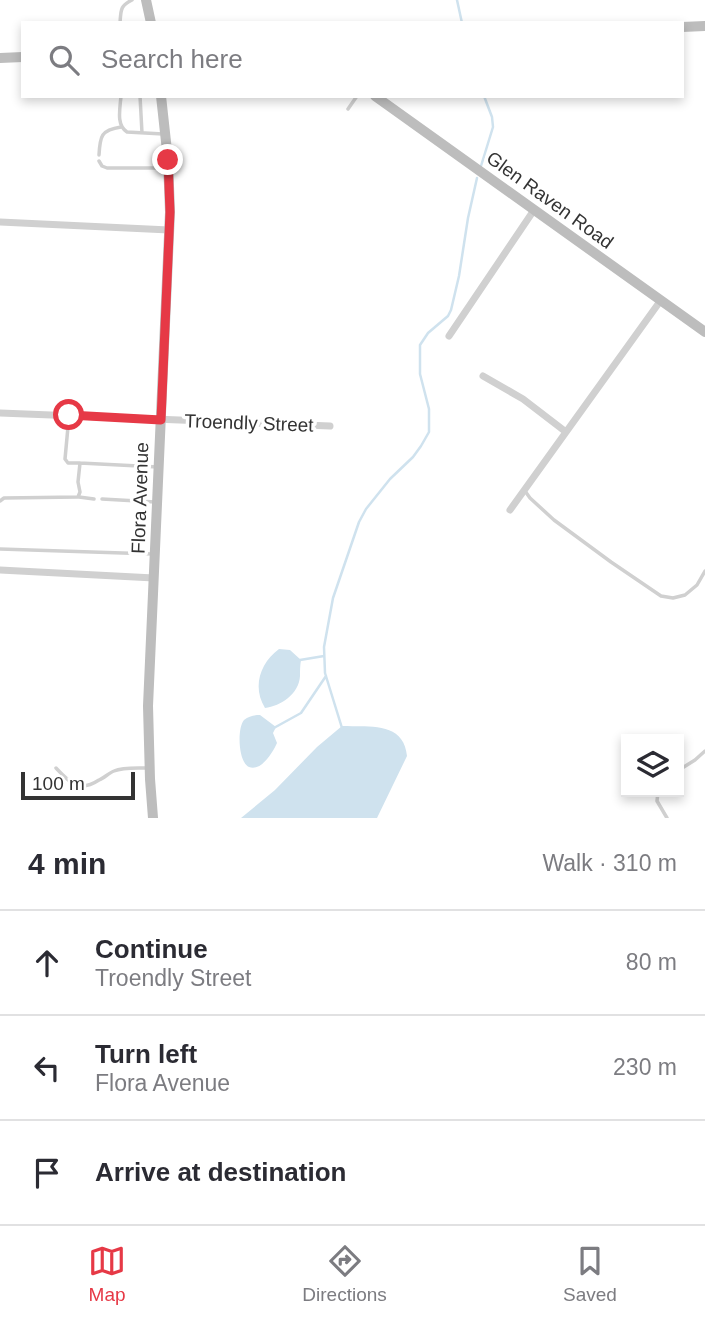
<!DOCTYPE html>
<html lang="en">
<head>
<meta charset="utf-8">
<style>
	:root { --surface:#fff; --page:#f7f7f7; --text:#2b2b33; --muted:#7c7c81; --line:#e1e1e2; --accent:#e63946 }
	body { margin:0; font-family:Helvetica,sans-serif; background:var(--page); color:var(--text) }
	.controls { position:absolute; right:21px; bottom:21px; display:grid; overflow:hidden; border-radius:0px; box-shadow:0 4px 10px #0003 }
	.controls button { width:63px; height:63px; display:grid; place-items:center; padding:0; border:0; border-bottom:2px solid var(--line); background:var(--surface); color:var(--text); font:35px sans-serif }
	.scale { position:absolute; left:21px; bottom:18px; width:114px; box-sizing:border-box; padding-left:7px; border:4px solid #333; border-top:0; font-size:19px; line-height:24px; white-space:nowrap; color:#333; -webkit-text-stroke:5px #fff; paint-order:stroke }
	.stop { position:absolute; width:21px; height:21px; margin:-16px; border:5px solid #e63946; border-radius:50%; background:#fff }
	.stop.end { background:#e63946; border-color:#fff; box-shadow:0 2px 7px #0008 }
	.list { margin:0; padding:0; list-style:none }
	h2 { display:flex; justify-content:space-between; align-items:center; height:91px; margin:0; padding:0 28px; font-size:30px }
	h2 small { font-size:23px; font-weight:400; color:var(--muted) }
	.list li { display:grid; grid-template-columns:46px 1fr auto; gap:21px; align-items:center; box-sizing:border-box; height:105px; padding:0 28px; border-top:2px solid var(--line) }
	.list b { display:block; font-size:26px; white-space:nowrap }
	.list p { margin:0; font-size:23px; white-space:nowrap; color:var(--muted) }
	.list em { font-size:23px; font-style:normal; color:var(--muted) }
	.icon { flex:none; width:38px; height:38px; fill:none; stroke:currentColor; stroke-width:2; stroke-linecap:round; stroke-linejoin:round }
	.map { position:relative; flex:none; width:705px; height:818px; overflow:hidden }
	.search { position:absolute; background:var(--surface); box-shadow:0 4px 10px #0003; left:21px; right:21px; top:21px; height:77px; display:flex; align-items:center; gap:18px; box-sizing:border-box; padding:0 24px; border-radius:0px; color:var(--muted); font-size:26px }
	.sheet { height:406px; background:var(--surface) }
	nav { display:flex; justify-content:space-around; align-items:center; box-sizing:border-box; height:98px; border-top:2px solid var(--line); background:var(--surface); font-size:19px; color:var(--muted) }
	nav a { display:grid; justify-items:center; gap:4px }
	nav .on { color:var(--accent) }
	.map>svg:first-child { display:block }
</style>
</head>
<body>
<div class="map">
<svg width="705" height="818" viewBox="0 0 705 818">
	<rect width="100%" height="100%" fill="#fff"/>
	<!-- water -->
	<path fill="#cfe2ee" d="M279,649l11,1 11,10c-1,6 -1,10 -1,16 -1,18 -19,30 -35,32 -13,-21 -5,-45 14,-59z
		M260,715l16,12 -3,6 4,10c-4,9 -16,29 -28,24 -11,-5 -12,-39 -5,-47 5,-4 10,-5 16,-5z
		M342,726c26,1 62,-5 65,30l-30,62h-136l34,-28 42,-43z"/>
	<g fill="none" stroke-linecap="round" stroke-linejoin="round">
		<!-- stream -->
		<path stroke="#cfe2ee" stroke-width="2.5" d="M457,0l5,23
			M481,166l12,-39 -1,-10 -8,-21
			M300,660l24,-4
			M342,728l-17,-55 -1,-26 9,-49 26,-76 7,-13 24,-30 23,-22 8,-11 8,-14v-23l-9,-35v-29l8,-12 20,-17 3,-6 8,-34 9,-58 9,-40
			M272,729l29,-16 25,-37"/>
		<!-- lane -->
		<path stroke="#d0d0d0" stroke-width="3.5" d="M120,23c1,-13 0,-17 12,-23
			M121,96c-1,13 -5,29 6,36l36,2
			M140,96l2,37
			M348,109l9,-13
			M99,155c1,-19 2,-25 22,-28
			M99,161l3,5 5,2h59
			M80,463l78,4
			M525,491l5,7 24,22 57,42 50,34 12,2 12,-3 12,-10 8,-14
			M79,497l15,2
			M102,499l53,3
			M0,501l4,-3 74,-1 2,-5 -2,-10 2,-19h-12l-3,-4 4,-43
			M0,549l153,5
			M56,768c14,15 23,25 43,12 5,-2 10,-7 15,-9 9,-4 23,-3 33,-3
			M679,770l16,-10 10,-9
			M658,792l-1,9 10,17"/>
		<!-- street -->
		<path stroke="#d0d0d0" stroke-width="7" d="M0,222l169,8
			M449,336l85,-126
			M483,376l40,23 43,33
			M0,413l330,13
			M510,510l151,-210
			M0,570l154,8"/>
		<!-- secondary -->
		<path stroke="#bdbdbd" stroke-width="10" d="M146,0l5,23
			M682,27l23,-1
			M0,58l23,-1
			M375,96l330,236
			M153,818l-3,-39 -2,-73 22,-494 -2,-52 -7,-64"/>
	</g>
	<g fill="none" stroke-linecap="round" stroke-linejoin="round">
		<!-- route -->
		<path stroke="#e63946" stroke-width="9" d="M69,415l92,5 9,-208 -2,-52"/>
	</g>
	<g text-anchor="middle" dominant-baseline="central" stroke-width="7" stroke-linejoin="round" paint-order="stroke">
		<!-- street labels -->
		<g font-size="19" fill="#333" stroke="#fff">
			<text transform="translate(550 200) rotate(36)">Glen Raven Road</text>
			<text transform="translate(249 423) rotate(2)">Troendly Street</text>
			<text transform="translate(140 498) rotate(-88)">Flora Avenue</text>
		</g>
	</g>
</svg>
<div class="controls">
<button><svg class="icon" aria-label="layers" viewBox="0 0 24 24"><path d="M12 4l9 5-9 5-9-5zM3 14l9 5 9-5"/></svg></button>
</div>
<div class="scale">100 m</div>
<div class="stop" style="left:69px;top:415px"></div>
<div class="stop end" style="left:168px;top:160px"></div>
<div class="search"><svg class="icon" aria-label="search" viewBox="0 0 24 24"><circle cx="10" cy="10" r="6"/><path d="M15 15l6 6"/></svg>Search here</div>
</div>
<section class="sheet">
<h2>4 min<small>Walk · 310 m</small></h2>
<ul class="list">
<li><svg class="icon" aria-label="ahead" viewBox="0 0 24 24"><path d="M12 20V5M6 11l6-6 6 6"/></svg><div><b>Continue</b><p>Troendly Street</p></div><em>80 m</em></li>
<li><svg class="icon" aria-label="left" viewBox="0 0 24 24"><path d="M17 20v-9H6M10 6l-5 5 5 5"/></svg><div><b>Turn left</b><p>Flora Avenue</p></div><em>230 m</em></li>
<li><svg class="icon" aria-label="arrive" viewBox="0 0 24 24"><path d="M6 21V4h12l-3 4 3 4H6"/></svg><div><b>Arrive at destination</b></div></li>
</ul>
</section>
<nav>
<a class="on"><svg class="icon" aria-label="map" viewBox="0 0 24 24"><path d="M3 6l6-2 6 2 6-2v14l-6 2-6-2-6 2zM9 4v14M15 6v14"/></svg>Map</a>
<a><svg class="icon" aria-label="directions" viewBox="0 0 24 24"><path d="M12 3l9 9-9 9-9-9zM9 14v-3h6M13 9l2 2-2 2"/></svg>Directions</a>
<a><svg class="icon" aria-label="saved" viewBox="0 0 24 24"><path d="M7 4h10v16l-5-4-5 4z"/></svg>Saved</a>
</nav>
</body>
</html>
